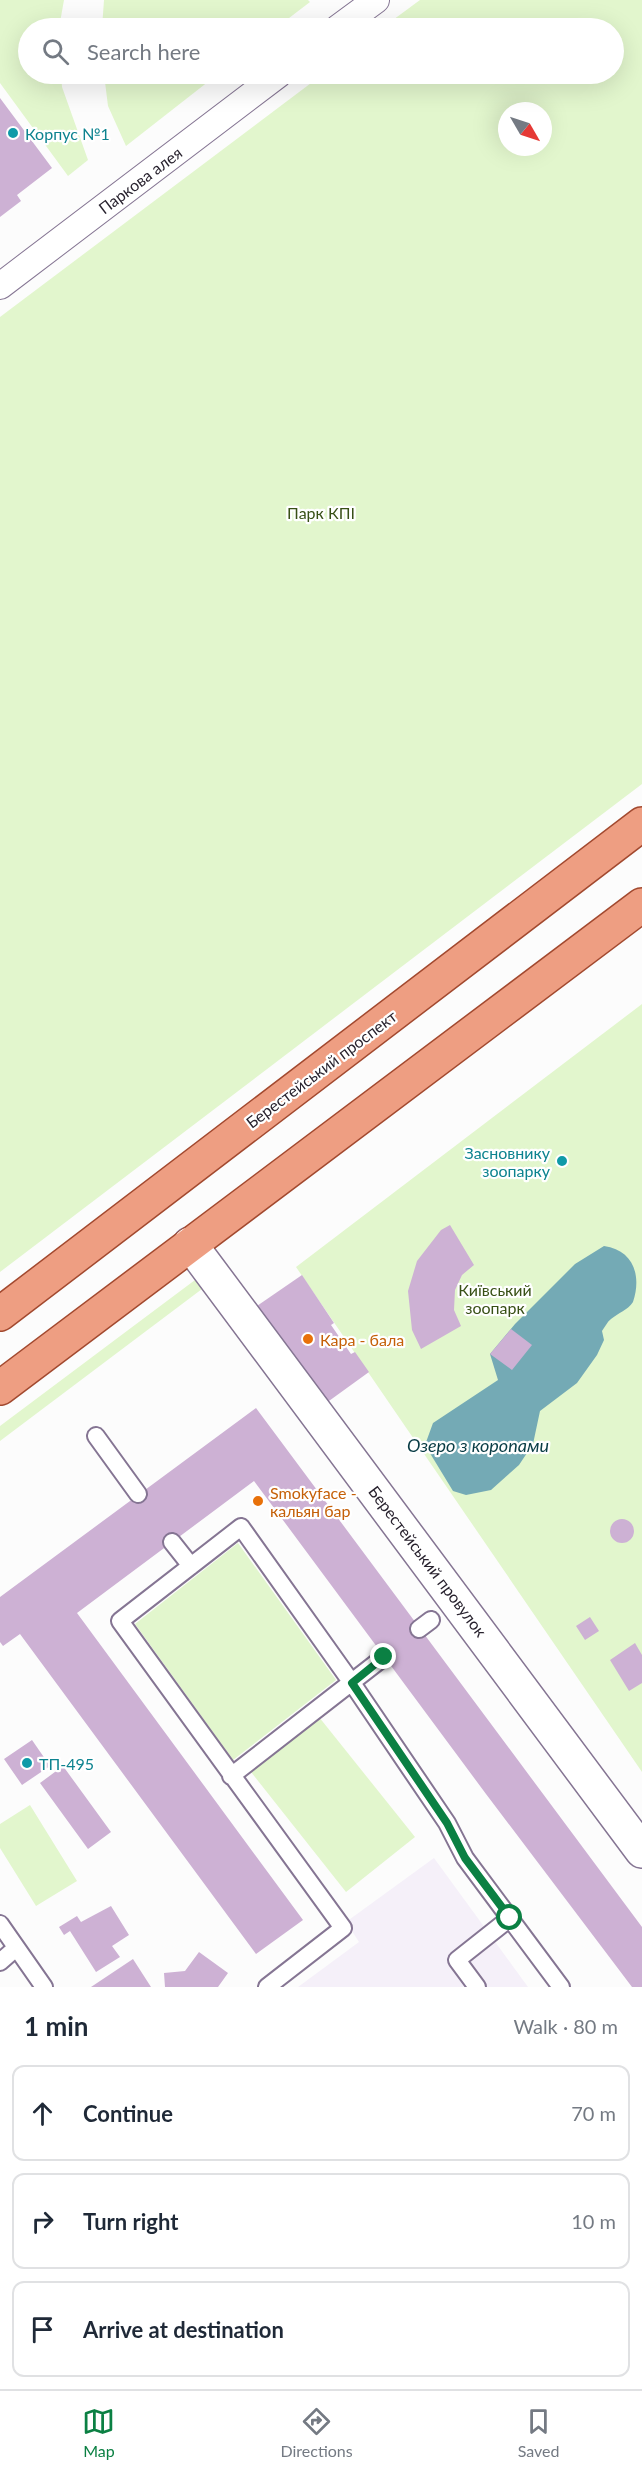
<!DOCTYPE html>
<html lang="en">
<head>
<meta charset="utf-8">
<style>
	:root { --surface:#fff; --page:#f2f2f3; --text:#1f2937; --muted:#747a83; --line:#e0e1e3; --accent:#0b8043 }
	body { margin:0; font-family:Lato,sans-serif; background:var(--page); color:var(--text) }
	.compass { position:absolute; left:498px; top:102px; width:54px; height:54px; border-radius:50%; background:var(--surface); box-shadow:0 6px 24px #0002; rotate:129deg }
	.stop { position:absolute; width:18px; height:18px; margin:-14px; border:4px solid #0b8043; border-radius:50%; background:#fff }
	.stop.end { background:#0b8043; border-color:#fff; box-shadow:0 2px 6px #0008 }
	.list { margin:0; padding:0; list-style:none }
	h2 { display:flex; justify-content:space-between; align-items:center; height:78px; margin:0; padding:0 24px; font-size:26px }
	h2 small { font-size:20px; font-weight:400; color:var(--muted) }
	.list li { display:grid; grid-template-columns:39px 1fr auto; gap:18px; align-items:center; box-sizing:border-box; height:96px; margin:0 12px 12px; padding:0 12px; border:2px solid var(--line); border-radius:12px }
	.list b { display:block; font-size:22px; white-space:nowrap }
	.list em { font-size:20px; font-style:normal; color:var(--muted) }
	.icon { flex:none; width:33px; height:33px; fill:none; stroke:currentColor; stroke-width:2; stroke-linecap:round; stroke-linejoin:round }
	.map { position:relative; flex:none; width:642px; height:1987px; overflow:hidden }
	.search { position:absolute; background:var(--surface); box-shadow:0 6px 24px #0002; left:18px; right:18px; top:18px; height:66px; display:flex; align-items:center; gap:15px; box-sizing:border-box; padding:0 21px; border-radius:33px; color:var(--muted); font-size:22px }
	.sheet { height:402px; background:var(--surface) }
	nav { display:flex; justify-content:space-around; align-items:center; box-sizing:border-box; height:84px; border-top:2px solid var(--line); background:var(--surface); font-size:16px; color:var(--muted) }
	nav a { display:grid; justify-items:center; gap:3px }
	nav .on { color:var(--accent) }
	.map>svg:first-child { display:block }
</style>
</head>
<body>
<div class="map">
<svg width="642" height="1987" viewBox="0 0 642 1987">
	<rect width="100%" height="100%" fill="#fcfcfc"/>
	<!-- built -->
	<path fill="#f5f0f9" d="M434,1858l94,129h-230l61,-45 -13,-20z"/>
	<!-- green -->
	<path fill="#e2f6cd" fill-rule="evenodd" d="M0,0h64l-5,28h-31v46h33l1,13 26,73 -20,16 -68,-93z
		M104,0h204l2,2 -34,26h-174z
		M420,0h222v784l-642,488v-955l323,-243h291v-46h-232zM507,111h36v36h-36z
		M104,74h114l-92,72 -18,-40z
		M642,1004v768l-346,-505z
		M195,1280l7,9 -202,152v-15z
		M238,1543l98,137 -103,80 -98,-136z
		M319,1717l96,120 -69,55 -95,-120z
		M30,1805l47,76 -41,25 -36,-58v-24z"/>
	<!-- water -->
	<path fill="#74aab5" d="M604,1246c29,4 38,29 29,56 -5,8 -15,11 -22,17 -4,3 -6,8 -9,12l2,9 -7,15 -20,28 -37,28 -7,33 -14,21 -28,25 -25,5 -13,-4 -28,-46 8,-22 65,-43 -8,-26 25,-30 60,-60z"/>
	<!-- building -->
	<path fill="#cdb1d4" d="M0,98l52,70 -35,27 4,6 -21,16z
		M450,1225l24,40 -12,10 -7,15 -1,20 7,16 -40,23 -9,-19 -4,-39 9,-30 24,-31z
		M302,1275l32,48 -3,2 20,29 4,-2 14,20 -47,34 -68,-98z
		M511,1329l21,16 -20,25 -22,-16z
		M256,1408l386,519v60h-10l-146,-193 -232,-313 -177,132 226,307 -47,34 -236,-320 -17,12 -3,-4v-45z
		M610 1531a12 12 0 1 1 24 0a12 12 0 1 1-24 0Z
		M590,1617l9,14 -14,9 -9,-14z
		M635,1643l7,12v28l-13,8 -19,-31z
		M32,1740l18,26 -28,19 -18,-26z
		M63,1766l48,66 -23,17 -48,-66z
		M111,1906l18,29 -17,11 8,11 -24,15 -26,-41 -6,4 -5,-8 18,-11 4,6z
		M199,1952l29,21 -10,14h-53l-1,-14 21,-2z
		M133,1959l18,28h-60z"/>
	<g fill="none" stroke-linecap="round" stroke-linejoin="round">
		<!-- service casing -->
		<g stroke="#857593" stroke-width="20">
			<path id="service" d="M96,1436l42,58
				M172,1542l19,24
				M419,1629l12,-9
				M231,1776l153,-119
				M0,1924l44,63
				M0,1962l16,-14
				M267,1987l76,-59 -223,-307 121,-94 111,156 95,140 18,35 96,129
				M477,1987l-20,-27 53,-42"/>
		</g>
		<!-- pedestrian casing -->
		<g stroke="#857593" stroke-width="28">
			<path id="pedestrian" d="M338,28l38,-28
				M0,286l279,-212"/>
		</g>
		<!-- minor casing -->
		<g stroke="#857593" stroke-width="36">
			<path id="minor" d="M190,1244l452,607"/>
		</g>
		<!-- primary casing -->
		<g stroke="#a2492f" stroke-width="36">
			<path id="primary" d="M0,1314l642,-490
				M0,1388l642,-483"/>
		</g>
		<!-- service -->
		<use href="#service" stroke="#fff" stroke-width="16"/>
		<!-- pedestrian -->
		<use href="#pedestrian" stroke="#fff" stroke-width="26"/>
		<!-- minor -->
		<use href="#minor" stroke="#fff" stroke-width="33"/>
		<!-- primary -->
		<use href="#primary" stroke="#ee9e82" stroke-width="33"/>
	</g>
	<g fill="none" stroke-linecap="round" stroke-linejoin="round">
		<!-- route -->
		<path stroke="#0b8043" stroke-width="8" d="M384,1657l-32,26 95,140 18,35 45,60"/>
	</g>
	<!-- markers -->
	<g fill="#0f9aa8" stroke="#fff" stroke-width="2">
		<circle cx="13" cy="133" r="6"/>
		<circle cx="562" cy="1161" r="6"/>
		<circle cx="27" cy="1763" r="6"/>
	</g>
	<g fill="#e8710a" stroke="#fff" stroke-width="2">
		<circle cx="308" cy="1339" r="6"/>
		<circle cx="258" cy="1501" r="6"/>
	</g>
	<g text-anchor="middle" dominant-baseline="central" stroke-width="4.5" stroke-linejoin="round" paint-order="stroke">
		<!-- culture labels -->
		<g font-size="16" fill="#0d838f" stroke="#fff" text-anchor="start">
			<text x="25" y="133">Корпус №1</text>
			<text x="550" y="1152" text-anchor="end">Засновнику<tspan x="550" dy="18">зоопарку</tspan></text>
			<text x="39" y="1763">ТП-495</text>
		</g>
		<!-- street labels -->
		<g font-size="16" fill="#28222e" stroke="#fff">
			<text transform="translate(140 180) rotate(-37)">Паркова алея</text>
			<text transform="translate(321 1069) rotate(-37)">Берестейський проспект</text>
			<text transform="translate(428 1561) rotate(53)">Берестейський провулок</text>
		</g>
		<!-- park labels -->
		<g font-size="16" fill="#385016" stroke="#fff">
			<text x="321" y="512">Парк КПІ</text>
			<text x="495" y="1289">Київський<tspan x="495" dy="18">зоопарк</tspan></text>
		</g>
		<!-- food labels -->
		<g font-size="16" fill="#c56008" stroke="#fff" text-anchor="start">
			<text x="320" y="1339">Кара - бала</text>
			<text x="270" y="1492">Smokyface -<tspan x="270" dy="18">кальян бар</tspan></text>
		</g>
		<!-- water labels -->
		<g font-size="18" font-style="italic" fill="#093c45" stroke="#fff">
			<text x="478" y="1445">Озеро з коропами</text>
		</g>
	</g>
</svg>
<svg class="compass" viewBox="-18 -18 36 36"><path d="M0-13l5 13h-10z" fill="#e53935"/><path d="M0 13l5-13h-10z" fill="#747a83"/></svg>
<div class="stop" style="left:510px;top:1918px"></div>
<div class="stop end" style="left:384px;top:1657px"></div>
<div class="search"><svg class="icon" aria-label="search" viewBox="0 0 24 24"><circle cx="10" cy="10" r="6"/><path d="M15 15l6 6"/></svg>Search here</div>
</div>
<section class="sheet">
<h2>1 min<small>Walk · 80 m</small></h2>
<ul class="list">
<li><svg class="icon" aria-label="ahead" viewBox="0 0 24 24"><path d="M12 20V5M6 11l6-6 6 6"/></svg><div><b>Continue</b></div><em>70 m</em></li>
<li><svg class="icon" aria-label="right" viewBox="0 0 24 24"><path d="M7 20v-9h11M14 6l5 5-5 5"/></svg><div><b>Turn right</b></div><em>10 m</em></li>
<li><svg class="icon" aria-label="arrive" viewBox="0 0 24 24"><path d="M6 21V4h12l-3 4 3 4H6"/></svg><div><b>Arrive at destination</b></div></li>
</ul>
</section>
<nav>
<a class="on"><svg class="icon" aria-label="map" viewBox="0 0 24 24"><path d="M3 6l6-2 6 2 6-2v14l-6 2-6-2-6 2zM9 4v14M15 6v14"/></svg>Map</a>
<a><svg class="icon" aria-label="directions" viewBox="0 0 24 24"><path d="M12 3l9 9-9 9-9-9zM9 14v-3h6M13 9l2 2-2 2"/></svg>Directions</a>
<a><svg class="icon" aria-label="saved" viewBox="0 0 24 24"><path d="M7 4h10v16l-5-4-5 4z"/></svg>Saved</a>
</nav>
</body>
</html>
